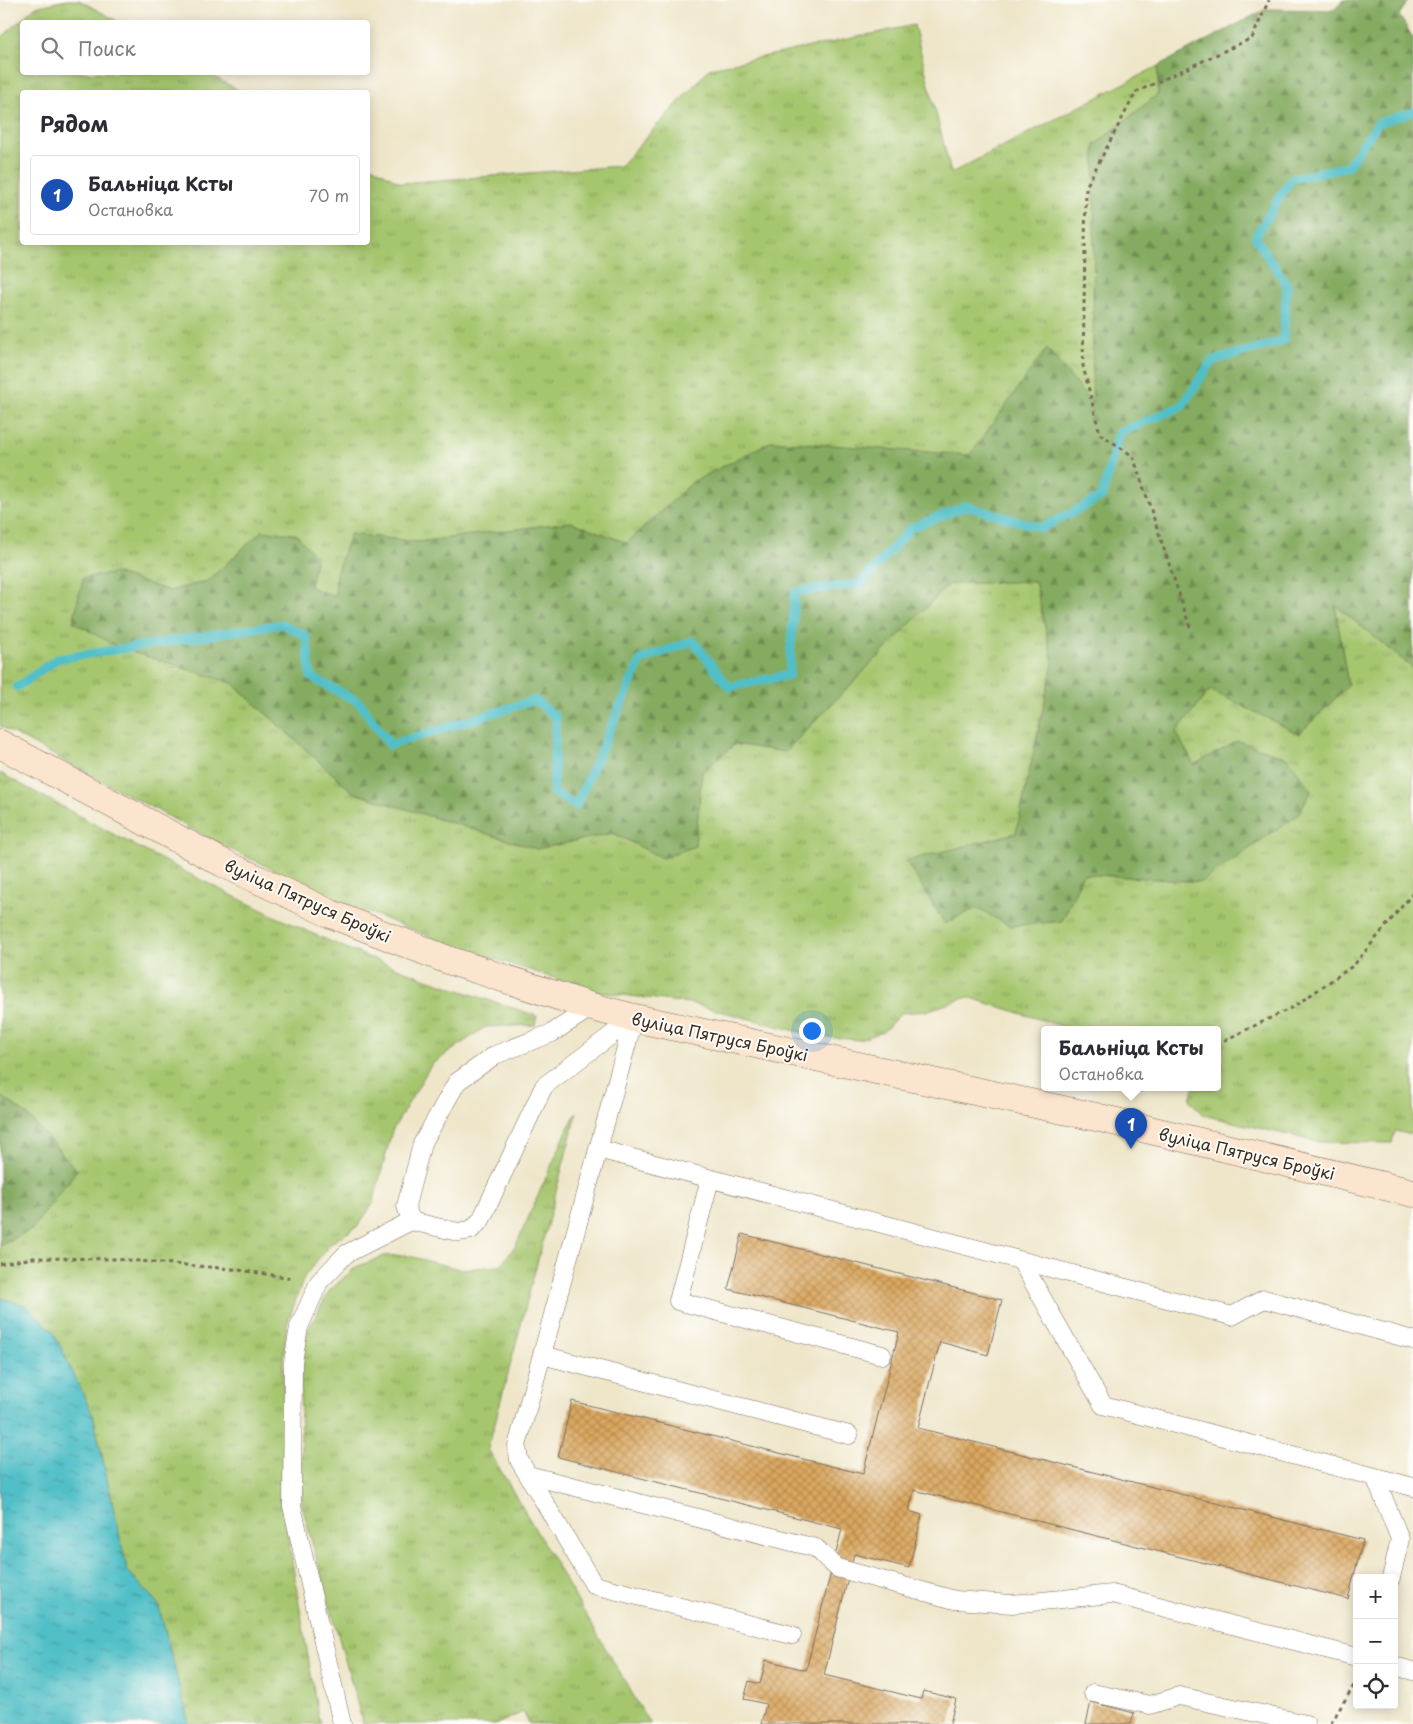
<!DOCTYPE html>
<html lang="ru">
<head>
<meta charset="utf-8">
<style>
	:root { --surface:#fff; --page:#f2f2f3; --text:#2b2b33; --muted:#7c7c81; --line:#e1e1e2; --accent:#b45309 }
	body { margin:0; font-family:"Playpen Sans",sans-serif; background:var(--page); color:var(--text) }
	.controls { position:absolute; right:15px; bottom:15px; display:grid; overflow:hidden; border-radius:5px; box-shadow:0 2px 12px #0003 }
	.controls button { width:45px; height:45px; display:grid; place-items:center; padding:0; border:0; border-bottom:1px solid var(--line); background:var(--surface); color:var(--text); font:25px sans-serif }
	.you { position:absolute; left:811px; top:1030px; width:18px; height:18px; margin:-12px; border:4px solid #fff; border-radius:50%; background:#1a73e8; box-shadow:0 0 0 8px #1a73e833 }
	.badge { display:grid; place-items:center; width:32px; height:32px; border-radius:50%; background:var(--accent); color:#fff; font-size:16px; font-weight:700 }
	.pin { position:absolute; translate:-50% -41px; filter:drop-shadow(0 1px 2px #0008) }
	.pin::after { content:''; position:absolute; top:26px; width:18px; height:15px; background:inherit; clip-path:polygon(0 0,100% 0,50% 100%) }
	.popup { position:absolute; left:1041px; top:1026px; width:180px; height:65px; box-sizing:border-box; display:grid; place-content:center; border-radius:5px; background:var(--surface); filter:drop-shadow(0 1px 4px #0005); font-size:16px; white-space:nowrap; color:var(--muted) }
	.popup b { font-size:19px; color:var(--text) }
	.popup::after { content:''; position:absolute; left:50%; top:100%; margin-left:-10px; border:10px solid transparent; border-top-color:var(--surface) }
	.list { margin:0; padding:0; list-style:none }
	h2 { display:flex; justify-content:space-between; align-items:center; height:65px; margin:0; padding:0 20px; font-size:21px }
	h2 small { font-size:16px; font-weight:400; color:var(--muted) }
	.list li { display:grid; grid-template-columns:32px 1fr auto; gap:15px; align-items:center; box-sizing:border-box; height:80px; margin:0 10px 10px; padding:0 10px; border:1px solid var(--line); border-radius:5px }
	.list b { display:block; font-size:19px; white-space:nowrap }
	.list p { margin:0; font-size:16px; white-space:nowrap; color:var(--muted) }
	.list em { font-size:16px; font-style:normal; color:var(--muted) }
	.icon { flex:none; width:28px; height:28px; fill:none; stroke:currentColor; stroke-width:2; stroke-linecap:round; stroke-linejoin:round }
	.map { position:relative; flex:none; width:1413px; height:1724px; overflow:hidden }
	.search { position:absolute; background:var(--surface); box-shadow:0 2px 12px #0003; left:20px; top:20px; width:350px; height:55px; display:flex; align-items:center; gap:12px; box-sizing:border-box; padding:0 18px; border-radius:5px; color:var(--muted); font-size:19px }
	.panel { position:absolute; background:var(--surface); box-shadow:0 2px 12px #0003; left:20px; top:90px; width:350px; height:155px; border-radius:5px }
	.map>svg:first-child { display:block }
</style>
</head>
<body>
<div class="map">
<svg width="1413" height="1724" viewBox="0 0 1413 1724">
	<defs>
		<pattern id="grass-tufts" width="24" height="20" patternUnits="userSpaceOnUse" patternTransform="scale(1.25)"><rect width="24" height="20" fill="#a6c66e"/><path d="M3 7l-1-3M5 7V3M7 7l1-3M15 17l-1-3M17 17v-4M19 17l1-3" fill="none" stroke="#88a15a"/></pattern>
		<pattern id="forest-firs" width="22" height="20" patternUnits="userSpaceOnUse" patternTransform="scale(1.25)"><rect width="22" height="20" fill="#84ab61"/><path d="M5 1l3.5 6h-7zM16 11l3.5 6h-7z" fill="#6d8b4f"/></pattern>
		<pattern id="water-ripples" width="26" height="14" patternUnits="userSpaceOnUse" patternTransform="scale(1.25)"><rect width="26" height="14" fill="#51bfc7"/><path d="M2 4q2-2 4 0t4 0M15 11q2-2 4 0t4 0" fill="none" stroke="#449ba1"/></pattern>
		<pattern id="building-cross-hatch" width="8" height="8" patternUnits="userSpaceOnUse" patternTransform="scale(1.25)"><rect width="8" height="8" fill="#dba861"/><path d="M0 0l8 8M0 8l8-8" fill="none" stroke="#b3894f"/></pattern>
	</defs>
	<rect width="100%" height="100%" fill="#fdfcf7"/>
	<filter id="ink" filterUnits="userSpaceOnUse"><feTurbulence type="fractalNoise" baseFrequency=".02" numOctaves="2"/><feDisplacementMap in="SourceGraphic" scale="10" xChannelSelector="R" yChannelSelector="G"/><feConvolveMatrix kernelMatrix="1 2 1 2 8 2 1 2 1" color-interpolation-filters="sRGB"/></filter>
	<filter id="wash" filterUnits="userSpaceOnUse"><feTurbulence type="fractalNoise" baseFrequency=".0096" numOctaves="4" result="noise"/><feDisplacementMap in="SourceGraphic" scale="20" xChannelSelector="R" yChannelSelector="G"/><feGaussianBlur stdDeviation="1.12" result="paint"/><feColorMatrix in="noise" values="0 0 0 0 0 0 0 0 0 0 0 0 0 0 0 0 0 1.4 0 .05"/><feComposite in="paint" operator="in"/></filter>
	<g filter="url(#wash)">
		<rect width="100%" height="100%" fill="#efe6ca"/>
		<!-- grass -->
		<path fill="url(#grass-tufts)" stroke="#707846" d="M67,0h12l40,22h-97v50l185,1 35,19h-220v150h346v-78l33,19 219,-17 90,-98 204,-43 37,148 207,-107v28l-63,51 -2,259 -123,52 -198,-15 -79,41 -66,61 -56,-21 -153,20 -67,-8 -15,39 -1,24 -25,-10 -48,-56 -54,50 -39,10 -54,-18 5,75 112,35 122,110 183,56 76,-16 49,25 33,-12 6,-74 34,-28 50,8 164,-168 86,-3 18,82 -37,170 -110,28 70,47 35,18 51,-5 21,-47 118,8 37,-141 -44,24 -18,-33 35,-43 137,-3 -13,-81 78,63v467l-18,-4 -3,12 -74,-1 -115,-27 -13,-15 3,-12h24v-58h-143l-106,-33 -42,14 -25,2 -18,19 -24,8 -44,-4 -126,-33 -92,-11 -143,-46 -117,-46 -107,-51 -162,-86 -68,-37v-687l35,-32z
			M0,773c105,57 211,115 320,164 70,31 144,55 217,79l-2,9 -50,2 -54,38 -39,66 -19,72 -15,23 -27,17 -27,34 -17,47 -4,37v146l35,209 3,8h-132l-31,-120 -31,-34 -34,-155 -68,-110 -25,-7v-53l32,-16 -5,-114 -27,-20z
			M577,1112l-89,337 162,275h-121l-6,-12 -26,12h-134l-61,-218 -2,-144 8,-32 22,-40 26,-23 28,-11 21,-1 54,14 41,-3 16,-21 53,-119z"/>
		<!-- forest -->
		<path fill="url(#forest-firs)" stroke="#606a40" d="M1343,0h66l-10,15 14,23v630l-78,-63 13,81 -49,48 -89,-44 -34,42 18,33 44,-24 50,17 23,33 -13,24 -97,67 -118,-8 -21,47 -51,5 -35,-18 -31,16 -39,-63 110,-28 37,-170 -18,-82 -86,3 -164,168 -50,-8 -33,28 -7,74 -33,12 -49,-25 -76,16 -183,-56 -122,-110 -112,-35 -47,-26 10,-44 32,-5 54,18 39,-10 54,-50 34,3 20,23 -6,30 25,10 1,-23 14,-40 68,8 153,-20 56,21 66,-61 79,-41 198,14 77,-107 45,56 3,-259 63,-51v-28l108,-57 68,1z
			M0,1095l27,20 50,55 -45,59 -32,16z"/>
		<!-- water -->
		<path fill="url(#water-ripples)" stroke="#467472" d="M0,1298l25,7 28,26 40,84 34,155 31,34 31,120h-187l-2,-6z"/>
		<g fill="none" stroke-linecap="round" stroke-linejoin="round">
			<!-- stream -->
			<path stroke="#51bfc7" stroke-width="9" d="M17,687l40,-28 225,-35 24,12 5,41 48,25 31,43 145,-45 21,17 -3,75 23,14 65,-146 52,-19 36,46 60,-12 6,-83 65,-8 51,-56 55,-22 76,22 60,-31 17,-64 63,-27 30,-45 71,-20 4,-56 -32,-48 36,-58 57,-13 30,-43 35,-11"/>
		</g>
		<g id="blocks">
			<!-- building -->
			<path fill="url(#building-cross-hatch)" d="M742,1234l260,66 -14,55 -48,-13 -22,86 445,112 -15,59 -434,-109 -5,21 13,4 -13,53 -55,-14 -30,121 97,24 2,-8 33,8 -6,25h-189l5,-20 -22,-5 5,-18 11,3 6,-24 40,10 36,-141 -284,-72 14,-56 291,73 36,-142 -171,-43z
				M1091,1702l43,11 -3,11h-45z"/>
		</g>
	</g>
	<g filter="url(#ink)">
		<use href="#blocks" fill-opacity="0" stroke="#7a6c5a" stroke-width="1"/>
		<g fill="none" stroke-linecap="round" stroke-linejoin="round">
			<!-- service casing -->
			<g stroke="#7a6c5a" stroke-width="19">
				<path id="service" d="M592,1007l-40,26 -57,22 -38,27 -35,62 -16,62 5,15 47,11 13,-2 10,-10 63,-134 90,-68
					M634,1018l-117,428 2,14 75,125 198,50
					M598,1149l634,167 32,-17 149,41
					M710,1179l-32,122 204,54
					M1021,1261l82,144 310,82
					M542,1355l307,80
					M528,1475l288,73 21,20 118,32 57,4 100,-10 245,63
					M1375,1477l25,62 -9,39
					M1394,1666l19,5
					M1093,1693l57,12 29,-9 127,28
					M342,1724l-50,-218 1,-144 6,-35 20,-45 27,-28 65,-33"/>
			</g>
			<!-- secondary casing -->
			<g stroke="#7a6c5a" stroke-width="29">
				<path id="secondary" d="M0,744l223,119 108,51 117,46 144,47 42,11 462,99 317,76"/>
			</g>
			<!-- path -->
			<path stroke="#7a6c5a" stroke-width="3" stroke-dasharray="4 4" stroke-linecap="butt" d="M1190,627l-57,-171 -33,-22 -17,-68 3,-179 50,-95 116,-54 17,-38
				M1217,1044l76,-37 61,-42 59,-72
				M1132,1095l12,-7
				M0,1264l33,-6 82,1 117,10 61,9
				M1331,1723l25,-41"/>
			<!-- service -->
			<use href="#service" stroke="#fff" stroke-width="18"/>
			<!-- secondary -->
			<use href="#secondary" stroke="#fce5cf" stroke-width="28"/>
		</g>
	</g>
	<g text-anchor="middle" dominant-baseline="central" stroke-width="4" stroke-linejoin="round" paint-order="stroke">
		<!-- street labels -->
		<g font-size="16" fill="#3b2a1e" stroke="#fdfcf7">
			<text transform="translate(308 900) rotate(24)">вуліца Пятруся Броўкі</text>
			<text transform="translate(720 1036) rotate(12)">вуліца Пятруся Броўкі</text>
			<text transform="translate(1247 1153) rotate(13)">вуліца Пятруся Броўкі</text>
		</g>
	</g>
</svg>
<div class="controls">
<button>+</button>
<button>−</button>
<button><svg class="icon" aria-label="locate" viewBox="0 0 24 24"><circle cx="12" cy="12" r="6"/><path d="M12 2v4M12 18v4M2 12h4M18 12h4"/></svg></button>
</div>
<div class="you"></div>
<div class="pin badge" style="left:1131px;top:1149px;background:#1a4fb4">1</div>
<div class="popup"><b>Бальніца Ксты</b>Остановка</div>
<div class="search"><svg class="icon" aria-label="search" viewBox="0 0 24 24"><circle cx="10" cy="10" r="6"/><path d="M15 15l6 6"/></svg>Поиск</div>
<section class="panel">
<h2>Рядом<small></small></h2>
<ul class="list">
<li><span class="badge" style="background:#1a4fb4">1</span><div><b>Бальніца Ксты</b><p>Остановка</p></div><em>70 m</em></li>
</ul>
</section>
</div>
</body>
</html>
